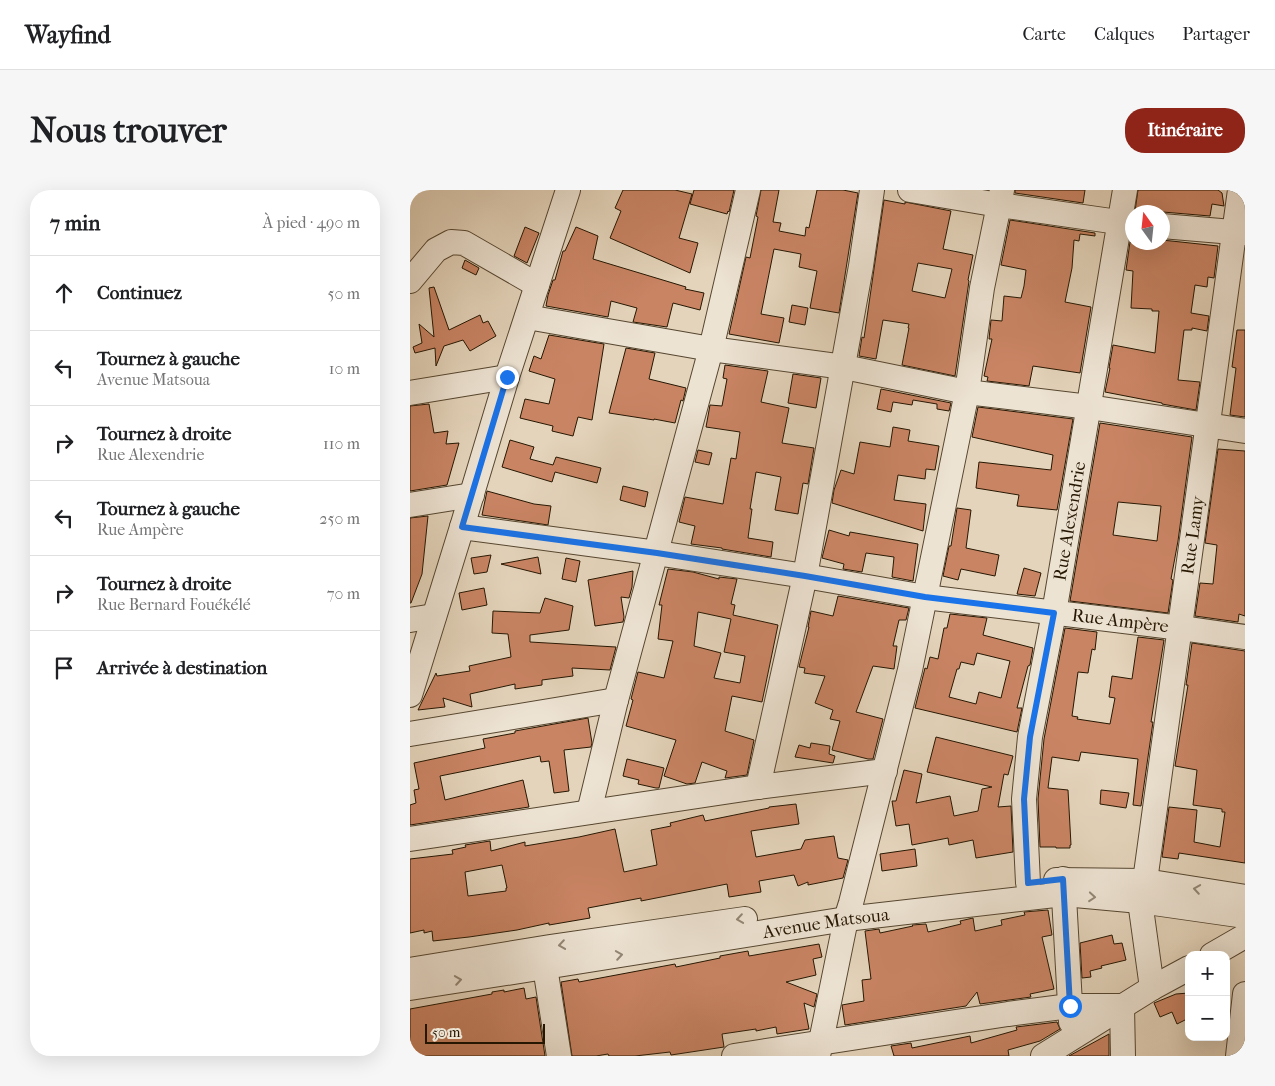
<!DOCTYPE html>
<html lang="fr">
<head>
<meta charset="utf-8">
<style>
	:root { --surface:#fff; --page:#f6f6f6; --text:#202124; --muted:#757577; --line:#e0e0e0; --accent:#8f2418 }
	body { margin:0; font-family:"IM FELL French Canon",serif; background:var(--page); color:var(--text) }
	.controls { position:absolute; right:15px; bottom:15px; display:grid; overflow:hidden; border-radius:10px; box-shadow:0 5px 20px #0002 }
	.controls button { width:45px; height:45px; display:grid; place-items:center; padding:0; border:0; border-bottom:1px solid var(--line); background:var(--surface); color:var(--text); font:25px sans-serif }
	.compass { position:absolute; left:715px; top:15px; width:45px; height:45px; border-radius:50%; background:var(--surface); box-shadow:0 5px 20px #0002; rotate:345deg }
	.scale { position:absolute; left:15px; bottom:12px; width:120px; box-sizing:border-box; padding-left:5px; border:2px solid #261702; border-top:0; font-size:14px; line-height:18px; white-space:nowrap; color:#261702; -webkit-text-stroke:4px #ede3d3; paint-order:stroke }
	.stop { position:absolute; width:15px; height:15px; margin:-11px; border:4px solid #1a73e8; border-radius:50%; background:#fff }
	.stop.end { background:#1a73e8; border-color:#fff; box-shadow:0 1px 5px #0008 }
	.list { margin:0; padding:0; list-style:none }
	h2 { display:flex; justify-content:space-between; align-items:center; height:65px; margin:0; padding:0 20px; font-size:21px }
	h2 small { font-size:16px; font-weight:400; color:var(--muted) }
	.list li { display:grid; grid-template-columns:32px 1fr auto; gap:15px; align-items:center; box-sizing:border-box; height:75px; padding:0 20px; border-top:1px solid var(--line) }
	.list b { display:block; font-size:19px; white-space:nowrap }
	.list p { margin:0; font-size:16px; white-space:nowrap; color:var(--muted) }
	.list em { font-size:16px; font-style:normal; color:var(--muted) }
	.icon { flex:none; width:28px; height:28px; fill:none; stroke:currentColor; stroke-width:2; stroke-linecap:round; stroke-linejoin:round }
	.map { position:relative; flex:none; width:835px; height:866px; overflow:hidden; border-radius:20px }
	header { display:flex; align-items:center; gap:30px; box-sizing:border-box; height:70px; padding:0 25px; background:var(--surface); border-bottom:1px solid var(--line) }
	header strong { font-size:24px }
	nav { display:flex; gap:28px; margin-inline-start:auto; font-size:18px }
	.intro { display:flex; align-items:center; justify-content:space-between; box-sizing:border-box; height:120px; padding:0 30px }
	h1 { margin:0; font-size:35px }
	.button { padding:12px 22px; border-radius:20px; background:var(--accent); color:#fff; font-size:18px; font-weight:700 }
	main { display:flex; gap:30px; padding:0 30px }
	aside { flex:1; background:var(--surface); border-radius:20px; box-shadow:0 5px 20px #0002 }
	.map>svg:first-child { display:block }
</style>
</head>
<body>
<header>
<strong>Wayfind</strong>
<nav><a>Carte</a><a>Calques</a><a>Partager</a></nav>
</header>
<div class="intro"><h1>Nous trouver</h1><a class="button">Itinéraire</a></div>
<main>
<aside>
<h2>7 min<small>À pied · 490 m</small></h2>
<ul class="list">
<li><svg class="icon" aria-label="ahead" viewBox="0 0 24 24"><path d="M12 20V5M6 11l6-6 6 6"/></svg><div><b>Continuez</b></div><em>50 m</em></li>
<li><svg class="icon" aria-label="left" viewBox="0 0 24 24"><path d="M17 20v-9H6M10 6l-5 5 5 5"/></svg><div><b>Tournez à gauche</b><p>Avenue Matsoua</p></div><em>10 m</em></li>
<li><svg class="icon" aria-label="right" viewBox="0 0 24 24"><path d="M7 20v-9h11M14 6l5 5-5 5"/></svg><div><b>Tournez à droite</b><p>Rue Alexendrie</p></div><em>110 m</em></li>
<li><svg class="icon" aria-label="left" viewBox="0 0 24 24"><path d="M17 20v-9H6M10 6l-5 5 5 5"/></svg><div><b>Tournez à gauche</b><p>Rue Ampère</p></div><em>250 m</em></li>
<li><svg class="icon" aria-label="right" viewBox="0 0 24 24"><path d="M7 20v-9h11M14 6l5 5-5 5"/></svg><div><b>Tournez à droite</b><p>Rue Bernard Fouékélé</p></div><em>70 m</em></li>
<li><svg class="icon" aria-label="arrive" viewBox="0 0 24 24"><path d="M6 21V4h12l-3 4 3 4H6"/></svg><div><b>Arrivée à destination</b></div></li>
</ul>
</aside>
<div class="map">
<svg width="835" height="866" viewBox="0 0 835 866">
	<rect width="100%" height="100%" fill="#e4d4bb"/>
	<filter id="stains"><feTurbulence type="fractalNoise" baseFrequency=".004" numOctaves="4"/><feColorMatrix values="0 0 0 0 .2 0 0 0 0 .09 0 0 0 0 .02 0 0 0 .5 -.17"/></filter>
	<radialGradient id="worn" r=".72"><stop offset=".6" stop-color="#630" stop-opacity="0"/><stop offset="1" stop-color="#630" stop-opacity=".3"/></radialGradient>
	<!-- building -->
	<path fill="#c98464" stroke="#261702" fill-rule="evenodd" d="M213,0h52l17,4 -13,44 19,5 -8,30 -80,-35 11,-27 -6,-3z
		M284,0h40l-5,22 -1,-1 -1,3 -37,-10z
		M351,0h18l-6,32 8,1 -2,8 26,5 1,-9 3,1 8,-38h26l15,3 -19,120 -29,-5 7,-37 -18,-4 2,-13 -27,-5 -13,65 23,4 -5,25 -50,-9 17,-77 4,1 8,-41 -2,-1z
		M605,0h70l-2,13 -68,-10z
		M728,0h80l4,3 2,13 -12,-2 -2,12 -47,-4h-24l-4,-1z
		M474,10l21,4v-2l46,9 -8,38 30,6 -5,25 1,1 -14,95 -53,-11 7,-37h-1l1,-4 -26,-4 -7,39 -17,-3 3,-19 2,1zM508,73l34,6 -7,29 -33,-7z
		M600,30l85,13v3l-15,-2 -1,7 -5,-1 -2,28 -7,34 26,5 -11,66 -47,-7 -4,20 -42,-5 1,-4 -4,-1 8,-37h-3l2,-19 11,1 2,-25 17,2 3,-12 2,-16 -25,-5z
		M115,37l14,6 -12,30 -13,-7z
		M166,37l22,9 -5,23 93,28 -1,2 19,4 -4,17 -27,-7 -6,24 -34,-5 4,-14 -26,-7 -3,16 -62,-11 2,-11 5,-15h2l8,-29h2z
		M752,50l56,6 -4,32 -6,-1 -1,10 -12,-2 -4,28 18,3 -2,15 -15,-3v2h-8l-6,50 22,2 -4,28 -34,-6v-1l-57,-11 5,-24h-1l4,-23 42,8 4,-42h-7v-2l-21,-1 2,-37 -7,-1 4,-28h32z
		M55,70l14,8 -3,7 -14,-7z
		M24,97l15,43 31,-15 3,8 5,-2 8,15 -26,15 -7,-11 -19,6 -8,20 -1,-18 -20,5 -2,-6 9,-4 -3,-19 15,13 -5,-49z
		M382,115l16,3 -3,17 -16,-3z
		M827,140h8v87l-15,-2 6,-47 -4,-1z
		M139,145l55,9 -12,76 -14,-3 -5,19 -21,-5 1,-5 -33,-8 5,-19 24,5 6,-25 -26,-8 5,-15 7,3z
		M216,158l29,5 -6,26 37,9 -3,13 -2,-1 -6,23 -21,-4v1l-45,-7z
		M315,175l43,6 -7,31 28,6 -7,35 32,5 -6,36 -5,-1 -5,31 -23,-4 6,-33 -25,-5 -6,37h2l-4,29 25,4 -2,15 -49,-8v-1l-31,-4 4,-18 -16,-4 6,-25 38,7 8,-46 5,1 4,-27 -34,-5 4,-22 12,1 5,-27 -4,-1z
		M383,184l28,4 -5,30 -28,-5z
		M471,199l70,14 -2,8 -12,-2v-5l-24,-4 -1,5 -19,-3 -2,10 -14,-3z
		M19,214l5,29 14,-2 -2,13 13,-1 -12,42 -37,6v-85z
		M568,217l95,12 -16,91 -40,-4 2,-11 -43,-7 3,-26 72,8 2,-15 -81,-18z
		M690,233l92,14 -14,104 -7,38 2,1 -5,33 -98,-12zM708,312l43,4 -4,35 -44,-6z
		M483,237l17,3 -2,11 31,5 -4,24 -9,-1 -1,10 -27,-4 -4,25 32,4 -3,27 -91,-28 2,-13 7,-20 13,4 6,-32 30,5z
		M100,250l24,7 -4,12 23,6 3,-8 45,11 -4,15 -42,-11 -3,10 -50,-15z
		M808,259l27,2v165l-6,-2 -1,8 -43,-6 5,-33 13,1 4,-39 -12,-2z
		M288,260l14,3 -3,12 -14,-3z
		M213,296l25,6 -3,15 -25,-7z
		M77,301l47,13 17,2 -3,19 -66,-10z
		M547,318l14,2 -5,38 33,7 -4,21 -34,-7 -3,11 -15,-4 6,-30h2z
		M18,326l-6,58 -11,29h-1v-85z
		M419,340l20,6 1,-4 68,12 -5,37 -21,-4 2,-20 -28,-4 -4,19 -19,-3 1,-5 -22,-6z
		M81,365l-4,17 -13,2 -3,-16z
		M128,367l3,17 -40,-10z
		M156,368l14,3 -4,21 -14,-3z
		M614,378l17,5 -6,23 -18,-2z
		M258,379l25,3 26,7v-2l18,2 -6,25 4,1 -2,10 45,10 -16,77 -30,-6 -7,35 29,9 -7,35 -22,3 2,-7 -25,-9 -7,21 -8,1 -23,-8 12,-36 -50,-14 7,-26 -2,-1 7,-27 26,6 9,-37 -15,-2 4,-34h-3zM288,422l33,7 -7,33 21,4 -5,27 -26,-5 7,-25 -27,-7z
		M223,381l-1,16 -3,11 -8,-1 3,20 -1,5 -28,4 -7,-46z
		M74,398l3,17 -25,5 -3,-17z
		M428,406l71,12 -3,12h-7l-6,26h4l-3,23 -21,-3 -17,46 27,7 -10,40h-5l-36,-9 8,-29 -10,-2 3,-9 -18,-7 10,-27 -21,-3 1,-5 -6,-1 10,-40h-1l3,-16 22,5z
		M135,408l28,8 -4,24 -39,5v7l86,5 -6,23 -38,-2 1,8 -31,4v5l-27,4v-5l-45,10 2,13 -29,-9 2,9 -27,3 18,-37 1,3 33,-5 -1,-5 42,-9 -3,-23 -16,-1 1,-22 47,2z
		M540,424l37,4 -4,17 50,13 -3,17 -2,1 -11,42h5l-5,24 -102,-24 10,-40 2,1 3,-12 8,2 6,-31h3zM567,463l33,8 -9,37 -22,-6 -3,12 -27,-7 8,-28h2l2,-7 13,3z
		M655,438l32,4 -2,18 -3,-1 -4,24 -10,-1 -6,44 6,1 -1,2 33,5 5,-26 -6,-1 3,-21 20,3 6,-42 26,3 -13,82h2l-12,84 -8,-1 5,-46 -57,-7 -2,9 -27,-4 -4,31 20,2 3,55h-1v3h-14v-1h-16l-2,-48 6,-60z
		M782,453l53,8v212l-66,-10 -1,6 -16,-2 7,-50 28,3 -3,32 26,5 5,-35h-3v-3l-29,-4 4,-35 -22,-4 13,-81h-2z
		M178,528l4,25 -1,4 -27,3 5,41 -15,2 -5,-32 -8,1 -1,-6 -100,20 5,24 78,-20 6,27 -119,18v-20l6,-2 -2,-13 5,-1 -5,-26 71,-15 -2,-9 32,-6v-2z
		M526,547l77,19 -5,19 -4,-1 -6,33 13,-1 2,46 -37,6 -3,-18 -24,5 -1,-7 -36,7 -3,-21 -13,2 -4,-25h4l8,-31 18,4 -6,29 34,-7 4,20 24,-5 4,-22 10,-2 -65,-15z
		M401,553l19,3 -1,8 6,2 -2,7 -38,-6 4,-12 11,3z
		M217,569l37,9 -5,20h-3l-18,-4 1,-4 -16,-4z
		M691,600l28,3 -3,15 -26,-4z
		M386,614l3,20 -48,7 5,26 45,-8 4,-9 29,-4 4,22 10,2 -5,18 -35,7v-3l-10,4 -4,-11 -35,6 2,11 -32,5 -2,-13 -86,17v-3l-53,10 2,10 -41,7v-2l-32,7 -48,7 -36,4 -1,-10 -8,2v-3l-14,3v-74l43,-5 -1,-4 14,-3 -1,-2 25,-4 1,10 34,-9v4l54,-9 36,-8 9,43 33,-7 -6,-35 20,-4 -1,-3 33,-8 2,6 64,-13v-1zM92,675l5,23h-1v3l-38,5 -3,-24z
		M505,659l2,17 -35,5 -2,-17z
		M638,720l4,25 -10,2 12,52 -24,5 1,3 -51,7 -3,-12 -11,14 -121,19 -3,-20 22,-4 -2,-21 9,-1 -6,-48 14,-2 1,4 33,-7 -1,-1 14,-1 2,8 33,-8 -1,-3 13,-3 2,13 27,-6 -1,-5 24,-5 -1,-3z
		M702,745l2,9 8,-1 4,17 -25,6 1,2 -12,3 1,6 -9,1 -2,-35z
		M409,754l3,13 -9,2 3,16 -30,7 31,12 -3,13 -10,-4 5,26 -32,5 -1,-7 -20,4v-2l-34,5 2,13 -53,8 -1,-3 -35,4h-26l-1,-2 -12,2h-24l-11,-74 17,-3 1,3 96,-18 1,3 44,-9v-2l28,-5 1,5z
		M114,798l2,11 10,-2 9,59h-135v-47l82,-15v-2l12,-2v2z
		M779,803v25l-12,6 -5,-12 -12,5 -6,-14 22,-9z
		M647,832l3,7 -20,12 -32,9 1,6h-115l-3,-10 20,-3 1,5 58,-12 1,7 46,-13 -1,-3z
		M699,844v22h-40z"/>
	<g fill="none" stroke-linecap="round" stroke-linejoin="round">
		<!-- minor casing -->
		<g stroke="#564630" stroke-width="26">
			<g id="minor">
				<path d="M500,0l89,15 133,19"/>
				<path d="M752,36l83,7"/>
				<path d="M0,91l26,-31 15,-8 13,1 73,42"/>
				<path d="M117,127l184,32 133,18 123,25 122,15 156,24"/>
				<path d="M0,203l97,-16"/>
				<path d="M0,315l62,-10"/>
				<path id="s1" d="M52,337l195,26 148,23 120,21 256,31 64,9"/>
				<path d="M0,430l24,-4"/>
				<path d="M0,505l52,-168 45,-150 61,-187"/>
				<path d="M0,544l206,-34"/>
				<path d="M348,597l47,-211 56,-310 11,-76"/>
				<path d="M179,622l27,-112 95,-351 37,-159"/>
				<path d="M0,649l348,-52 127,-16"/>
				<path d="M653,689l8,143"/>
				<path d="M646,690l89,1 100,16"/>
				<path id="s2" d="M735,691l95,-691"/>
				<path id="s3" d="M618,693l-4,-84 6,-62 24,-124 71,-423"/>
				<path d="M730,711l12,87"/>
				<path d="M802,765l33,-19"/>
				<path d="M135,777l14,89"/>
				<path d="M0,780l140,-23 195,-28"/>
				<path id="s4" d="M0,798l135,-21 301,-48 218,-25 76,7 105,15"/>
				<path d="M324,866l274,-42 62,-8h52l1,50"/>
				<path d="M408,866l28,-137 5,-16 59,-233 57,-278 15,-104 20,-98"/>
				<path d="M633,866l109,-68 37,-20"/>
				<path d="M828,866l7,-62"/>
			</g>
		</g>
		<!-- minor -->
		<use href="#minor" stroke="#ede3d3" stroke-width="24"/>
	</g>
	<!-- one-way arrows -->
	<defs><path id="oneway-chevron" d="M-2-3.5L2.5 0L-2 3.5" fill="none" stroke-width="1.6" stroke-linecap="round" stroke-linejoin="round" transform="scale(1.25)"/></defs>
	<g stroke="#938775">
		<use href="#oneway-chevron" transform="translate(787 699) rotate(-171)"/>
		<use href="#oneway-chevron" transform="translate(682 707) rotate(5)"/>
		<use href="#oneway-chevron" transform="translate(330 729) rotate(172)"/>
		<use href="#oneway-chevron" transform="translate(152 755) rotate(172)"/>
		<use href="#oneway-chevron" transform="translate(209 765) rotate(-9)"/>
		<use href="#oneway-chevron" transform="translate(48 790) rotate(-9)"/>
	</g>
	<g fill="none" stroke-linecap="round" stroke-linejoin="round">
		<!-- route -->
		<path stroke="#1a73e8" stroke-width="6" d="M97,187l-45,150 195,26 148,23 120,21 129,16 -24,124 -6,62 4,84 35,-4 7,127"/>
	</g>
	<g text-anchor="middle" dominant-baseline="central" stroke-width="5" stroke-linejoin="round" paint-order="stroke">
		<!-- street labels -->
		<g font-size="18" fill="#261702" stroke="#ede3d3">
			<text stroke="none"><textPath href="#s3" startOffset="366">Rue Alexendrie</textPath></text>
			<text stroke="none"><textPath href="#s2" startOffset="349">Rue Lamy</textPath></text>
			<text stroke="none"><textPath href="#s1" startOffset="665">Rue Ampère</textPath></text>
			<text stroke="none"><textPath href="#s4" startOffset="421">Avenue Matsoua</textPath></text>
		</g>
	</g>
	<rect width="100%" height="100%" filter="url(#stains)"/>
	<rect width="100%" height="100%" fill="url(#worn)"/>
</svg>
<div class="controls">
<button>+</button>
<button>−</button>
</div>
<svg class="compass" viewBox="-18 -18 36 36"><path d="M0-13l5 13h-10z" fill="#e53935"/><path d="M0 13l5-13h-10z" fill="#757577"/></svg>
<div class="scale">50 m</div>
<div class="stop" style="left:660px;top:816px"></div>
<div class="stop end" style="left:97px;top:187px"></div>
</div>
</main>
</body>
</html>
